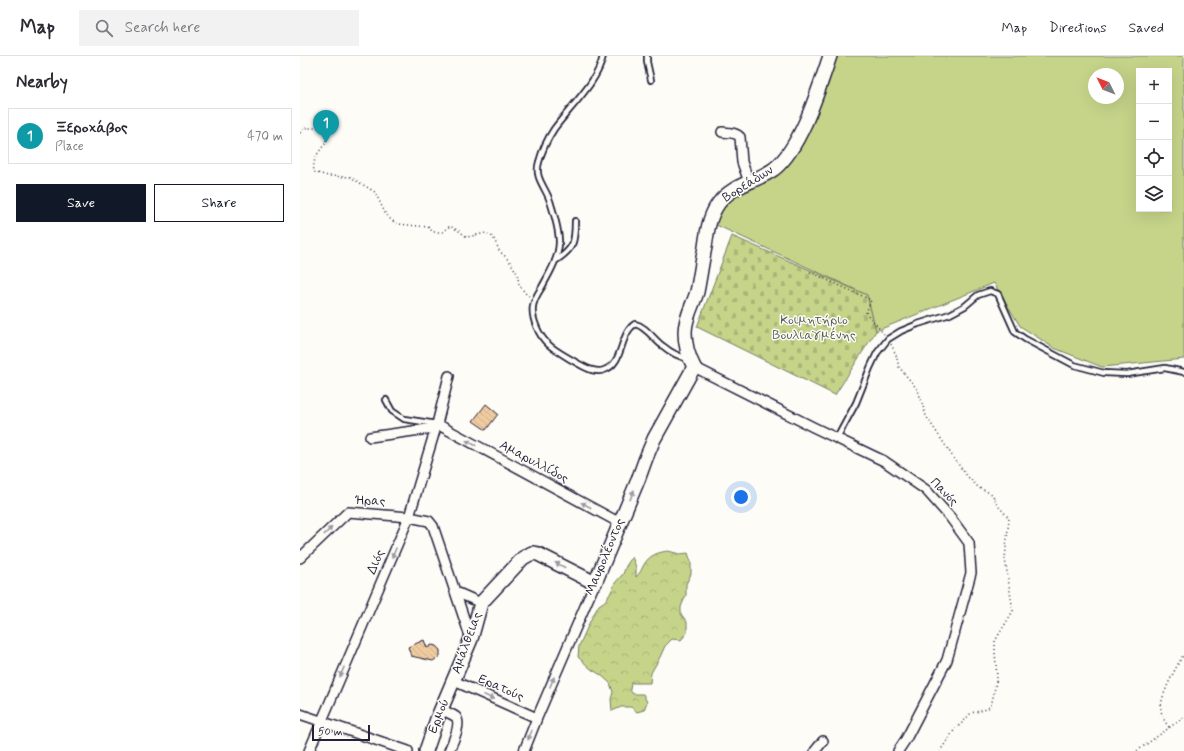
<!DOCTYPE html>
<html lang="en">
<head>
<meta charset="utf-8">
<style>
	:root { --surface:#fff; --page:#f2f2f3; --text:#2b2b33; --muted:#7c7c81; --line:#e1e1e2; --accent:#111827 }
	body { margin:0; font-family:Mynerve,sans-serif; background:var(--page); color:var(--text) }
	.controls { position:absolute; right:12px; top:12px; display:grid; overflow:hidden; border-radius:0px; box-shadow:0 4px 16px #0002 }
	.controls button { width:36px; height:36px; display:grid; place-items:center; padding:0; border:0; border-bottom:1px solid var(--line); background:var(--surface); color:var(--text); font:20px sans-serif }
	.compass { position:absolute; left:788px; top:12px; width:36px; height:36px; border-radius:50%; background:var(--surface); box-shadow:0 4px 16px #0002; rotate:312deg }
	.scale { position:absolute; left:12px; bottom:10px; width:58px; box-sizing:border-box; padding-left:4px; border:2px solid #22223b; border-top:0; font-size:11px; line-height:14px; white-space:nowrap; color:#22223b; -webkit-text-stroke:3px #fdfcf7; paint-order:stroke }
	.you { position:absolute; left:441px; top:441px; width:14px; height:14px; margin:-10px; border:3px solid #fff; border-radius:50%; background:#1a73e8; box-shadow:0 0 0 6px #1a73e833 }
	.badge { display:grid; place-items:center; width:26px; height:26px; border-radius:50%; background:var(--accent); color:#fff; font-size:13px; font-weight:700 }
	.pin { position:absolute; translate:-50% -33px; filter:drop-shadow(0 1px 2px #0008) }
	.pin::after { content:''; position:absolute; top:21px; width:14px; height:12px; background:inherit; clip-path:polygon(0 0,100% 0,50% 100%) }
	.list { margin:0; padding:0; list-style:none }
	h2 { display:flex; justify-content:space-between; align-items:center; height:52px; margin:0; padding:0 16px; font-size:17px }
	h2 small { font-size:13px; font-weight:400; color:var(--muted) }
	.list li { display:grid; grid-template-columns:26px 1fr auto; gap:12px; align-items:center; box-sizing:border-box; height:56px; margin:0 8px 8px; padding:0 8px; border:1px solid var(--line); border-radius:0px }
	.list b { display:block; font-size:15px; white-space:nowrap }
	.list p { margin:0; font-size:13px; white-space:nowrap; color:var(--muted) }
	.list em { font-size:13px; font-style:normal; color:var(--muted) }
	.actions { display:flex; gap:8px; padding:12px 16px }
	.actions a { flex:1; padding:9px 0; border:1px solid var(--accent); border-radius:0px; text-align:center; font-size:14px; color:var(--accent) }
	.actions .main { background:var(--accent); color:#fff }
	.icon { flex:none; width:22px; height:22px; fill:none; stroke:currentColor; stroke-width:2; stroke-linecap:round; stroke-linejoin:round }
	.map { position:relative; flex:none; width:884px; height:695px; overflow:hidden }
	header { display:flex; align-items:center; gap:24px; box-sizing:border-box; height:56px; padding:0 20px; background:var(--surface); border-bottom:1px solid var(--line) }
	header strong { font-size:19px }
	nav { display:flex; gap:22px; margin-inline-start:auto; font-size:14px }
	.search { width:280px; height:36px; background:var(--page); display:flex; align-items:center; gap:10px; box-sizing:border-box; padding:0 14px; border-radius:0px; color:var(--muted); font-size:15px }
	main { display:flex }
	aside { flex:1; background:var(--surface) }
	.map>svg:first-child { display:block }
</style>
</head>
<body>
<header>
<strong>Map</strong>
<div class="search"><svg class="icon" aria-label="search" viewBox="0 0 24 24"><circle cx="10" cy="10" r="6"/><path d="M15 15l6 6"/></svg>Search here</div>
<nav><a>Map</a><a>Directions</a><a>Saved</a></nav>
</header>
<main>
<aside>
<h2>Nearby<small></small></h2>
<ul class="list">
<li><span class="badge" style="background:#0f9aa8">1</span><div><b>Ξεροχάβος</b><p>Place</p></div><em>470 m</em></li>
</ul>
<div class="actions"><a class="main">Save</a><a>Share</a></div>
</aside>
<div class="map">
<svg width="884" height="695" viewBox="0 0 884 695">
	<defs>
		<pattern id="forest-crowns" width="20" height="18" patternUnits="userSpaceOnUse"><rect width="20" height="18" fill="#c5d489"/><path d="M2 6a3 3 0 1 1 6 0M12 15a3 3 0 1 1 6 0" fill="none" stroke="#a9b677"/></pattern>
		<pattern id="cemetery-stones" width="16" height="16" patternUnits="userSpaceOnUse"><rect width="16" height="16" fill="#c5d489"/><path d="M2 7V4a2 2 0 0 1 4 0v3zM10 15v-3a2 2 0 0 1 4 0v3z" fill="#a9b677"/></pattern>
		<pattern id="building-back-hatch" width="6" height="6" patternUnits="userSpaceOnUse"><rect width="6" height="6" fill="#f0cba0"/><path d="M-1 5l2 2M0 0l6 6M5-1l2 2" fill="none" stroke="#ceae8b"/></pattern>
	</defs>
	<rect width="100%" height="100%" fill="#fdfcf7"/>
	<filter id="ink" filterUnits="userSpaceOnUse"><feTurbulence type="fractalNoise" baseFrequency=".025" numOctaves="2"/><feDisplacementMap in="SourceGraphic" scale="8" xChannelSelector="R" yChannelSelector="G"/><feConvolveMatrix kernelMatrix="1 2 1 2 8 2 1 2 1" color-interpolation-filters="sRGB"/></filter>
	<g filter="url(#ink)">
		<!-- grass -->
		<path fill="#c5d489" stroke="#747b62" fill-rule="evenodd" d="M528,0h356v303l-82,8 -48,-19 -34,-22 -26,-43 -118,48 -9,-36 -155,-72 13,-24 70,-52zM839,15h30v138h-30zM794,18h24v24h-24z"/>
		<!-- forest -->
		<path fill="url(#forest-crowns)" stroke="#747b62" d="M368,495l12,3 8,-1 3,9v12l-5,10v11l-5,12v7l6,8v11l-6,7 -9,-1 -7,7 -5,11 -9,16 -1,10h-19l-1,7 3,4h10l4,8 -3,8 -7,2 -6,-5h-10l-9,4 -1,-12 2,-7 -3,-9 -9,-8 -10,-6 -13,-12 1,-11 13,-29 7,-12 6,-4 5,-7 5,-11 8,-9 3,-8 6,-9 4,10v10c6,-6 5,-8 9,-14 5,-8 14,-11 23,-12z"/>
		<!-- cemetery -->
		<path fill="url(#cemetery-stones)" stroke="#747b62" d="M432,180l135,59 9,36 -41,64 -138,-68z"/>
		<!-- building -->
		<path fill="url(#building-back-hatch)" stroke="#22223b" d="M186,348l12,10 -12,16 -13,-9z
			M124,584l3,8 5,-3 4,1 4,4v6l-7,5 -22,-5 -3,-9z"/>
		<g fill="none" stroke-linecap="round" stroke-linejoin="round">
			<!-- lane casing -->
			<g stroke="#22223b" stroke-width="8">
				<path id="lane" d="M303,0c-5,26 -33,51 -49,73 -6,9 -12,22 -15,33 -5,16 6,24 11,39 4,13 9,28 9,41 0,16 -10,32 -17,45 -4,6 -8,12 -9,19 -2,12 6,30 15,38 6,6 36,24 44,26 4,1 8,2 12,0 20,-6 15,-36 31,-46 11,2 19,16 28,22 7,6 17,11 26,13
					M347,0v6l4,18
					M255,205c19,-12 20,-19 20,-40
					M86,344l6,11 12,8 33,5
					M537,382l19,-35 14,-35 7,-15 11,-14 13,-8 17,-7 32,-10 15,-8 13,-11 12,-4 8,3 17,38 10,7 49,26 30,8 23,1 38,-6 19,4"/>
			</g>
			<!-- street casing -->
			<g stroke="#22223b" stroke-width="12">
				<path id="street" d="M422,76c6,1 14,0 18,5l2,25 7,20
					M394,311l119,60 71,34 42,29 24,27 19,26 2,30 -24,87 -41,79 -8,12
					M137,368l183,99
					M70,381l65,-9
					M0,502l48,-46 61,5 20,4 4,5 38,113
					M156,536l25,11
					M154,625l83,37
					M141,653c5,3 11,5 15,8 6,8 -4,26 -7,34
					M0,658l108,37
					M9,695l100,-234 28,-93 12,-48
					M224,695l13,-33 58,-135
					M515,695l8,-10"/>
			</g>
			<!-- secondary casing -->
			<g stroke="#22223b" stroke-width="16">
				<path id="secondary" d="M126,695l11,-32 34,-80 10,-36 42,-45 9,-5 6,1 57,29 43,-103 8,-22 8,-19 40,-72c-6,-11 -9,-23 -9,-35 0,-14 8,-27 12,-40 3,-15 5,-30 8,-45 2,-15 4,-30 13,-43 13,-19 38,-22 56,-35 27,-21 45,-81 56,-113"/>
			</g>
			<!-- path -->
			<path stroke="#22223b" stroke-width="1.5" stroke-dasharray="1 3" stroke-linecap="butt" d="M0,77l4,-5h14l7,5 1,10c-8,9 -14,17 -12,29l14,4 22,1 25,15 10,21 6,7 7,4 30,3 5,5h9l8,-6 9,5 8,6 19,-4 7,4 7,15 4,3 6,7 7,11 2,11 6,9 4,3
				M510,216l61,28 -5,13 18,21
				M591,288l5,11 3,12 19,23 8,26 27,41 14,19 12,12 13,6 7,13 10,11 -4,41 8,52 -18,30v12l2,24 -5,25 -2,5 -6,3 -13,3 -10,11 -6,5 -15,22
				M869,671c-4,-5 -7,-10 -8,-17 -2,-12 16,-45 23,-56
				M837,695l47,-34"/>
			<!-- lane -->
			<use href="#lane" stroke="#fdfcf7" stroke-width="4.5"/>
			<!-- street -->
			<use href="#street" stroke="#fdfcf7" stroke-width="9"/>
			<!-- secondary -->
			<use href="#secondary" stroke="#fdfcf7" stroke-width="13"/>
		</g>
		<!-- one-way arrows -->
		<defs><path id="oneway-solid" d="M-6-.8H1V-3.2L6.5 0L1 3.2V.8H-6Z"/></defs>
		<g fill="#9a9aa2">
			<use href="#oneway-solid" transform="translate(171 387) rotate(-152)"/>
			<use href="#oneway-solid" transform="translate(332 439) rotate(-67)"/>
			<use href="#oneway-solid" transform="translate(286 449) rotate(-152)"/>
			<use href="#oneway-solid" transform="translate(28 475) rotate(-44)"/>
			<use href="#oneway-solid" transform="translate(94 497) rotate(113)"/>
			<use href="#oneway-solid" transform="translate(260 509) rotate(-153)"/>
			<use href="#oneway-solid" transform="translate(42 616) rotate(113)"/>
			<use href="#oneway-solid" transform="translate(252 626) rotate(-67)"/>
			<use href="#oneway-solid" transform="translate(189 641) rotate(24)"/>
			<use href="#oneway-solid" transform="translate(230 679) rotate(111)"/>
		</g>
	</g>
	<g text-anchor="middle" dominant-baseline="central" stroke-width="3" stroke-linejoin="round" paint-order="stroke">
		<!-- street labels -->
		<g font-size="13" fill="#22223b" stroke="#fdfcf7">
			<text transform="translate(448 128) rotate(-32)">Βορεάδων</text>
			<text transform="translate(234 406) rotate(28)">Αμαρυλλίδος</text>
			<text transform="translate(644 436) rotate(45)">Πανός</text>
			<text transform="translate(70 445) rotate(3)">Ήρας</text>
			<text transform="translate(305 501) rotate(-67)">Μαυρολέοντος</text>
			<text transform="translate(76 506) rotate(-67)">Διός</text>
			<text transform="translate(167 587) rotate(-70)">Αμάλθειας</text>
			<text transform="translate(201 632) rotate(24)">Ερατούς</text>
			<text transform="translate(139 660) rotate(-68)">Ερμού</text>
		</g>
		<!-- park labels -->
		<g font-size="13" fill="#535752" stroke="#fdfcf7">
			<text x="514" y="264">Κοιμητήριο<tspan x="514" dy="15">Βουλιαγμένης</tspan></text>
		</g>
	</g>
</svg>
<div class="controls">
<button>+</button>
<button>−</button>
<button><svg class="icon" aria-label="locate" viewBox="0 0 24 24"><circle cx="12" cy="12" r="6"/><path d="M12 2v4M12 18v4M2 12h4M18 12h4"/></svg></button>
<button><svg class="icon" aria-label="layers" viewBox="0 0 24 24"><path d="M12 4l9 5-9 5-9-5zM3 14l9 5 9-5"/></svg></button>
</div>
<svg class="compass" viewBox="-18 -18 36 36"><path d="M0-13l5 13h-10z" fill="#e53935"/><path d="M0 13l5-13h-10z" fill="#7c7c81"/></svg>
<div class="scale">50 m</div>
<div class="you"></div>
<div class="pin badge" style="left:26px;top:87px;background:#0f9aa8">1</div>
</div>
</main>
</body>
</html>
